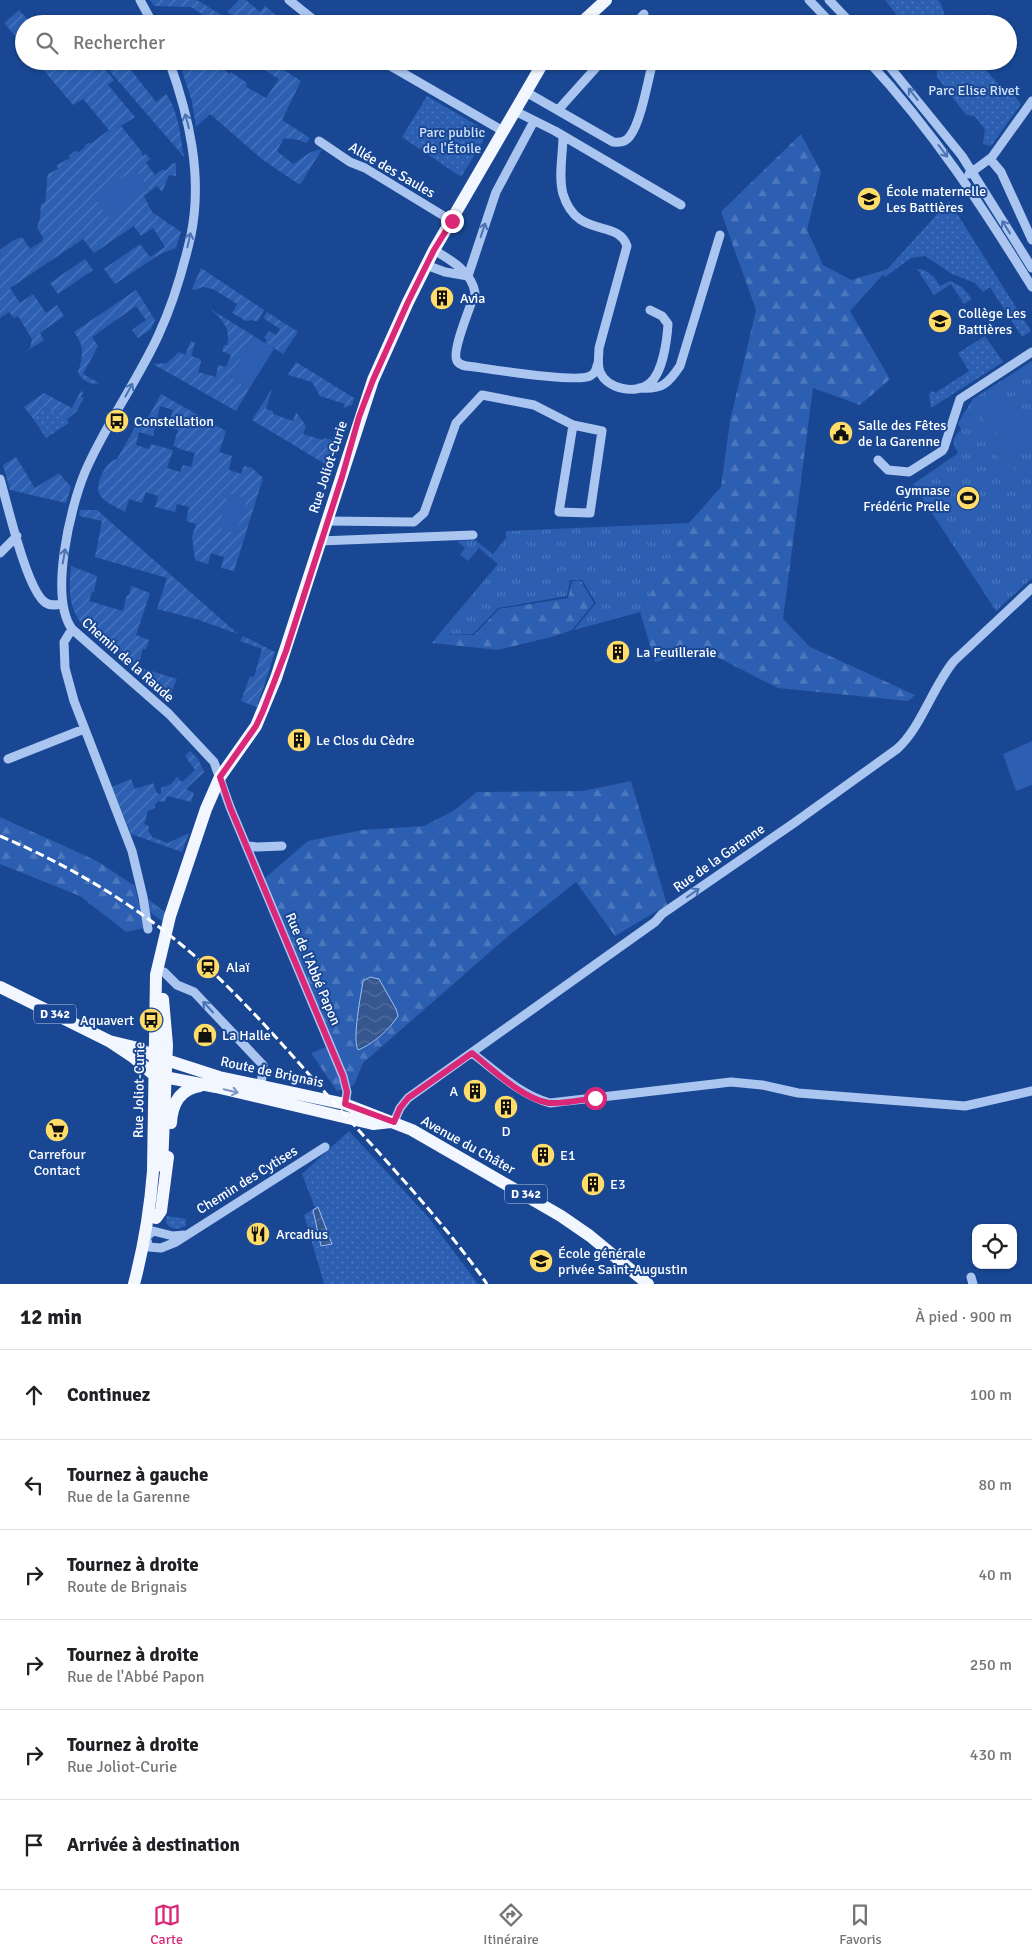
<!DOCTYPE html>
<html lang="fr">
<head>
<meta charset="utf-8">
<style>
	:root { --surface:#fff; --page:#f6f6f6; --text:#202124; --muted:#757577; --line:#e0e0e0; --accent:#db2777 }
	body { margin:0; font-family:Signika,sans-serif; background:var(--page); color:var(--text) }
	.controls { position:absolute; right:15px; bottom:15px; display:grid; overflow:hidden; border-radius:10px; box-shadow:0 1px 4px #0004 }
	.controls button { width:45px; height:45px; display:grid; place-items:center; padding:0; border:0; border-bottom:1px solid var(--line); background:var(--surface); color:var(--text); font:25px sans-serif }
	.stop { position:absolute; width:15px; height:15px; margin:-11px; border:4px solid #db2777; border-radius:50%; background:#fff }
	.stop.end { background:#db2777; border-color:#fff; box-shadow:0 1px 5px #0008 }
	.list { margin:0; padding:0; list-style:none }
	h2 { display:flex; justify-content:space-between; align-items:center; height:65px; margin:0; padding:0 20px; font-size:21px }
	h2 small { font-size:16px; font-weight:400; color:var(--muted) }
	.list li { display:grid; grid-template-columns:32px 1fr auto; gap:15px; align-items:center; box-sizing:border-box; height:90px; padding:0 20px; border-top:1px solid var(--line) }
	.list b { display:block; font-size:19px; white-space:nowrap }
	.list p { margin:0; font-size:16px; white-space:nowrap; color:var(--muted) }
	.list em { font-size:16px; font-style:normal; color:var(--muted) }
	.icon { flex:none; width:28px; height:28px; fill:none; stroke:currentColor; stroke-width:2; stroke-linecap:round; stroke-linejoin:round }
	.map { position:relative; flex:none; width:1032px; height:1284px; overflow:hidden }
	.search { position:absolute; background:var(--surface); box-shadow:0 1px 4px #0004; left:15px; right:15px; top:15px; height:55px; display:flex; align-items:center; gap:12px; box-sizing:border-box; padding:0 18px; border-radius:28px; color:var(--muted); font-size:19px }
	.sheet { height:605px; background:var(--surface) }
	nav { display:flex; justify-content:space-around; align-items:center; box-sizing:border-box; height:70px; border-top:1px solid var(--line); background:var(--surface); font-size:14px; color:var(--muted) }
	nav a { display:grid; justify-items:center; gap:2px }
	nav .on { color:var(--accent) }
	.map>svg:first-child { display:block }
</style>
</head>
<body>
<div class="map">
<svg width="1032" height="1284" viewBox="0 0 1032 1284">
	<defs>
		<pattern id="grass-tufts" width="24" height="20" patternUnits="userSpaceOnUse" patternTransform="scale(1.25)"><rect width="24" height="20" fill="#2c5fb1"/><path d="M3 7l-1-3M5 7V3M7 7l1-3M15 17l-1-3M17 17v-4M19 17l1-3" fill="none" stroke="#4c77bd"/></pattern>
		<pattern id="forest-firs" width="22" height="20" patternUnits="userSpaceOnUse" patternTransform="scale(1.25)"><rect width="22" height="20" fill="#2c5fb1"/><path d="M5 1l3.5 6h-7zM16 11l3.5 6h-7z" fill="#4c77bd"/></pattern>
		<pattern id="park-dots" width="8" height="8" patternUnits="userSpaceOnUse" patternTransform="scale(1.25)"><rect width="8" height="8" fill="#2c5fb1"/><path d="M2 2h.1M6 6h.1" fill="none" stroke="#4c77bd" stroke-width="1.8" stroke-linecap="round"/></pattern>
		<pattern id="garden-furrows" width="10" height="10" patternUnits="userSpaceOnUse" patternTransform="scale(1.25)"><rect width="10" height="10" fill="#2c5fb1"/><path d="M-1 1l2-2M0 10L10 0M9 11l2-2" fill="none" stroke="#4c77bd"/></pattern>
		<pattern id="water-waves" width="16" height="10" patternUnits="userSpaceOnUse" patternTransform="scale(1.25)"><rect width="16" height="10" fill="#35568e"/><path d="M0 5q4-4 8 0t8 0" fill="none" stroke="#536f9f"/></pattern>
	</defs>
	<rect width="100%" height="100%" fill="#194793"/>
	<!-- grass -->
	<path fill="url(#grass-tufts)" d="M1032,361v217l-36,33 -83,-127 44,-30 1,-2c-7,-8 -5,-16 3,-22l-3,-7 15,-24z
		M689,523l-49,89 -66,18 22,-27 -14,-23h-12l-3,16 -69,12 -25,26h-34l59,-70 -19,-16 -11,13 -8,-6 5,-7 -8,-7 18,-1 18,14 13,-16v-7z
		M148,899l17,13 -2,10 -13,-10z"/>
	<!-- forest -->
	<path fill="url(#forest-firs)" d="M801,134l20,38 -14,58 16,35 28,15 37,-11 -38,42 40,68 -30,26 -47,-17 -30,231 27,28 105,48 -7,6 -130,-13 -77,-39 -46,13 -15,-50 49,-89 32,-36 9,-66 26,-111 -35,-98z
		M572,581h9l13,22 -22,27 -17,6 -57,14 -66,-7 7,-9 35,1 25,-26 69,-11z
		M631,781l36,124 -52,31 -39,-54 -69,55 -144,126 -9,22 -17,6 -26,-38 23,-9 -70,-165 44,-38 54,-11 62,-4 29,-15 24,-19 105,-1z
		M0,817l97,44 38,25 9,42 -18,4 -46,-36 -80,-32z"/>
	<!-- park -->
	<path fill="url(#park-dots)" d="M885,0h53l4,6 5,18h-43z
		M933,61h40l12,8 17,19 5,-2 14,18 -30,42 -8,-2 2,-15 -11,-13 -8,-1 -29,-38v-10z
		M427,96l51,30 6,6 -1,9 -22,36 -59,-40z
		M949,201l82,130 -9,6 -32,-50 -7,5 -8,-9 -23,-9 -27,-18 -14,2 -26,19 -2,-3z
		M917,269c11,0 18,8 23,17l10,-5 12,6 10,12 -8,5 -13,-20 -17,11z
		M985,336l18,26 -72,46 -2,-14 4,-3 2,2 34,-22 -11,-18z
		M43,407l24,12 2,4 -23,15 -12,-18z
		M349,1131l79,86 50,67h-154l-20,-69 11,-7 -13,-34z
		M167,1216l19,3v7c-8,3 -14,5 -20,-3z"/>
	<!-- garden -->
	<path fill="url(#garden-furrows)" fill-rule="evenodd" d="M150,0h47l31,19 3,-4 -4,-3 12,-12h7l14,12 5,-6 12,10 -3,4 4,4h-62l-25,-17 -37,-1z
		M19,10l13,14h-8v22l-20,-23z
		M179,15l10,2 7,5 -1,2h-32l1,-7z
		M36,61h29l5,6 5,-4 -1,-2h24l16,19 -6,5 27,32 -14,9 21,26 -1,1 2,3 3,-2 4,5 -4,4 9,12 8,-6 2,2 9,-8 2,1v12l-7,-1 -7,17 -5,-6 -13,10 8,16 29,20 -5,16 -16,6 -45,30 -11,-15 36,-25 10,13 15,-10 -12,-19 -12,8 -7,-10 -40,27 -11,-14 -73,49 10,15 13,-9 13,19 11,-8 7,11 -24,17 4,7 -20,13 6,-5 2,-9 -14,-23 -4,2 -5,-6 -9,6v-68l12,-9 10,-4 8,12 12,-8 1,-4 -6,-9 3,-10 1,-14 4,-2c2,-10 1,-18 3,-28l10,-5 -1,-4 13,-7 -1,-2 6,-5 4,1 6,-5v-2l3,-2h4l17,-13 -26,-31 -10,6z
		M101,61h23l32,41 10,-8c13,18 14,41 18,63z
		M179,61h37l13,13 2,-2 16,11 -1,4 20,11 13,-19 -28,-18h19l31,20 -19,39 28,18 -4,5 -7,-3 -15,-2 -7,13 16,13 18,-12 11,-3 -22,36 -37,-25 -53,-46 -14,13 -4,-25z
		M85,259l8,11 -35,24 -8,-11z
		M201,268l63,42 -7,12 -4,-2 -7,1 -14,-8 5,-9 -24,-15 -10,-2 -9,3 -2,-1z
		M136,290l19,30 -4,9 -13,9 -6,-8 14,-10 -10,-14 -44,31 6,9 -15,28 16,9c-8,3 -18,-3 -21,-11 5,-16 7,-26 -4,-40z
		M210,309l44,27 -24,41 19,12 -13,22 -83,-47 14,-1 12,-11 6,3 6,-14 4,2 -4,13 9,3 1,3 -3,10 18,5 2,-12 8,2 5,-12 -9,-4 2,-6h3c4,-17 -5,-26 -17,-36z
		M267,312l31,20 -15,22 -18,-11 2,-3 -3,-2 5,-7 7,4 4,-6 -17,-11z
		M296,362l58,36 -2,7 -8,3 1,-4 -25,-8 -8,-14 -24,-7z
		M272,389l-6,20 7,2v3l20,7 3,-9 10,14 -3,8 20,6 1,-2 8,2 7,-19 4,-1 3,4 -16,43 -78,-47z
		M81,391l2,1 -2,5 3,1 -8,14 -9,7 -24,-12 -9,13 -10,-13 20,-14 28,15z
		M161,394l65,37 -7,21 13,4 -3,14 12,4 3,-8 8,2 11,10 -29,93 -13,-3 3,-11 -13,-4 -3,11 -13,-4 -3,-23 4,-13 -10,-3 3,-14 -12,-3 -2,8 -20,-5 3,-11 -12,-4 -4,11 -13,-4 -4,13c-20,-11 -35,-15 -22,-40 4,-7 7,-11 14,-13l21,-37 7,1zM160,406l13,4 -5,17 10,3 -5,16 6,2v1l16,4 -4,14 -8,-2 -3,7 -13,-4 6,-18 -22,-6 -2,5 -13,-4 3,-13 14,4z
		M16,457l19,31 24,-15 12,14 -5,16 -56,-13 -7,-25z
		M80,510h17l141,124 -42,-15 -39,-10 10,-31 -72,-21 7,-36 -23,-5z
		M71,566l26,10 -3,16h-2l-3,9 34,10 4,-16h2l2,-9 19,7 -14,42 13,5 -3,9h-3l-5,18 39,12 -8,18h-4l-84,-74c-13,-18 -12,-35 -10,-57z
		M243,636l32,16 -18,55 -16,-6 9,-25 4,1 8,-28 -22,-8z
		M190,751l8,8 6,13 -18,17 8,4 -3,9 -24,-6 -2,6 -7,-1 -3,4v3l-7,3 -4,13 5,2 -1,4 4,7 16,6 21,-10 -7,19 -51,-18 -19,-47 19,-8 4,10 18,-6 4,10 4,1v-6l10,-4 6,-7 5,5 13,-12 -10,-14z"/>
	<!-- pitch -->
	<path fill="#2c5fb1" d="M135,169l14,20 -41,29 -14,-21z
		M254,336l20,13 -25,40 -19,-12z
		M1014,395l11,18 -5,3 3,6 6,-4 3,5v23l-19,12 -2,-3 -4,2 -11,-17 3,-3 -3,-5 -4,2 -11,-18 3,-2 -2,-3 24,-15 2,2z
		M974,412l32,49 3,-1 6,10 -8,5 -6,-10 1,-1 -32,-49z
		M228,493l19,6 -11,34 -18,-5z
		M1032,741v44l-16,6 -13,-37z"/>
	<!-- water -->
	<path fill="url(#water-waves)" stroke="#9cbff2" d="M370,977l9,2 17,30 2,7c-9,14 -25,28 -40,34 -6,-11 3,-55 5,-69z
		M318,1207l14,37 -11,2 -8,-36z"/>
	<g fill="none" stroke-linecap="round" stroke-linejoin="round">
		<!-- minor -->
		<path stroke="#a9c5f0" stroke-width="9" d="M140,0l13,24
			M289,0l30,24
			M809,0l23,24
			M829,0l23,24
			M635,24l9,-10
			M169,61c20,55 34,115 22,174 -8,35 -18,69 -33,101 -21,46 -53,89 -73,136 -15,36 -36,125 -13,157l97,85 45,48 16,45 113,269 4,16 -2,12
			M382,61l121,70
			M868,61c65,70 114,145 164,226
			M885,61l77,95 70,112
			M526,92l87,50c7,1 13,0 17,-6 11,-14 18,-56 23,-75
			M558,110l44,-49
			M515,111l40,20 126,74
			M563,136c0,18 -5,40 0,58 14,46 55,24 64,52l-28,102c0,7 -2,17 1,24 7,17 36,23 50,11 13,-11 17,-43 18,-59l-6,-8 -12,-6
			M319,141l31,21 15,6 87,53
			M990,159l11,13 31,68
			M969,174l23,-17 40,-56
			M434,250c17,10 38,22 41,43 -4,12 -24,59 -18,68 4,6 12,5 18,6 20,3 102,16 115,9 6,-3 6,-7 8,-13
			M426,265l19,7 23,4
			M468,276l28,-84 38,-71
			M639,388c23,2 29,-4 41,-22l40,-131
			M878,460l10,10 21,2 33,-21 2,-3 16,-49 72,-47
			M0,479c7,23 27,113 46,124 5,3 10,2 16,1
			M326,521l88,1 10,-9 32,-90 26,-28 52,10 39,20 29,6 -12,82 -31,-1 14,-87
			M320,541l153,-6
			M0,553l17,-17
			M72,629l-8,13 1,26 9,33 58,150 11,46 5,32
			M8,759l76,-30
			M248,846l9,1 25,-1
			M164,972l13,13 17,7 69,73 -2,21
			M472,1053c24,18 48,42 78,50l181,-21 31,3 36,8 167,13 67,-15
			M394,1122l6,-14 8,-10 247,-176 7,-8 132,-91 103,-74c24,-21 36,-63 57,-88l78,-73
			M184,1235l-11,1 -20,-5 -7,6 3,10 12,1 15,-6 149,-95
			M971,1277l2,7"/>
		<!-- major -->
		<path stroke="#f2f6ff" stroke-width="12" d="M580,24l26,-24
			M0,987l109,54 24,16 21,18 62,12 157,37 18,-2
			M109,1041l29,7 16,8 65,21 126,27 67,26 149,86 29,20 58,48
			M171,1123c1,-20 9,-34 29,-37
			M162,1166l5,-121 -4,-46
			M156,1218l5,-7 7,-54
			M134,1284c10,-38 16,-74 19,-113l3,-196 14,-59 36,-107 14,-32 36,-51 20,-48 97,-298 35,-78 26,-52 110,-189"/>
		<!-- rail -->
		<path stroke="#fff" stroke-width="3" stroke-dasharray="9 4" stroke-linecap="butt" d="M0,836c76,32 146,75 207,131 50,46 94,99 139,149 49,55 99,108 141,168"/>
	</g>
	<!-- one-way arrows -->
	<defs><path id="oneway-shaft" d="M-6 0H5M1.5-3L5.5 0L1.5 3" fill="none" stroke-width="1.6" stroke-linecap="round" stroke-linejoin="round" transform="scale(1.25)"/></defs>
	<g stroke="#4b73b4">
		<use href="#oneway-shaft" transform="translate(913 94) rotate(-128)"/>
		<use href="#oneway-shaft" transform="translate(187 121) rotate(-105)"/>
		<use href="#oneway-shaft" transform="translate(943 151) rotate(53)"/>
		<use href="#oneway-shaft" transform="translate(1006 227) rotate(-122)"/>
		<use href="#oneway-shaft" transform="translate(483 230) rotate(-72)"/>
		<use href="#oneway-shaft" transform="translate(189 240) rotate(-78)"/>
		<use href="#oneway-shaft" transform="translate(129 390) rotate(-61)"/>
		<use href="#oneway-shaft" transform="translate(64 556) rotate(-80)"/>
		<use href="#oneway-shaft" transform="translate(693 893) rotate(-35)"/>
		<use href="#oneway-shaft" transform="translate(208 1007) rotate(-133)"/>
	</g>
	<use stroke="#7b96c4" href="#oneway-shaft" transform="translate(231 1091) rotate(13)"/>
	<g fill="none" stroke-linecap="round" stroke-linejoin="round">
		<!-- route -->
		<path stroke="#db2777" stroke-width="6" d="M452,221l-18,29 -26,52 -35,78 -14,37 -17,60 -56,174 -23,60 -7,15 -36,51 10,30 113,269 4,16 -2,12 49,18 6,-14 8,-10 64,-45c20,16 51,46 77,50 14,1 32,-3 46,-5"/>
	</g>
	<!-- icons -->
	<defs>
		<g id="school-disc" transform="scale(1.25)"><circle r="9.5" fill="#ffdd68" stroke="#194793"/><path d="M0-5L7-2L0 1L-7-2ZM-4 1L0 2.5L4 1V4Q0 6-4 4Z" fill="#111"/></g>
		<g id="building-disc" transform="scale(1.25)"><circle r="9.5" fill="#ffdd68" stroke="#194793"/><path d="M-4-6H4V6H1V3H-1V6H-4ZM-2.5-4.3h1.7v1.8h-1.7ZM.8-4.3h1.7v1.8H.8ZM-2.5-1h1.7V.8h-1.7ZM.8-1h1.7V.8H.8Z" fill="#111"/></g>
		<g id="bus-disc" transform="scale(1.25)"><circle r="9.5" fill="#ffdd68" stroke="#194793"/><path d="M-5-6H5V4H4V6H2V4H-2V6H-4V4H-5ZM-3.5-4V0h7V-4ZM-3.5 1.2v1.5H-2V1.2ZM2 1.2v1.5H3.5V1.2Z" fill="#111"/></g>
		<g id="civic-disc" transform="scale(1.25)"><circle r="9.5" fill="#ffdd68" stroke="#194793"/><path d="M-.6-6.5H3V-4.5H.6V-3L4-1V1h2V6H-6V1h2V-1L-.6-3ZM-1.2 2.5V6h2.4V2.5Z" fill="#111"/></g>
		<g id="stadium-disc" transform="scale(1.25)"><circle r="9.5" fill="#ffdd68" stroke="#194793"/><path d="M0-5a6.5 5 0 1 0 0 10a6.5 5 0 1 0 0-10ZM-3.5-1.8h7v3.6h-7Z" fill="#111"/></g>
		<g id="station-disc" transform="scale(1.25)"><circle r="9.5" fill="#ffdd68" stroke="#194793"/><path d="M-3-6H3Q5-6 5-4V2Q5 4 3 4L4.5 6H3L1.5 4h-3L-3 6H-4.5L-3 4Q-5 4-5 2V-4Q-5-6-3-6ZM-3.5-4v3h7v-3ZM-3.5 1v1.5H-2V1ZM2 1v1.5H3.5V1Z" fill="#111"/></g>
		<g id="shop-disc" transform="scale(1.25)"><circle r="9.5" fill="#ffdd68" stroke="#194793"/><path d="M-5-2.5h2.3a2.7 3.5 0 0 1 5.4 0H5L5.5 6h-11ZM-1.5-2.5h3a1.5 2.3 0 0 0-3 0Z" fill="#111"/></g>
		<g id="supermarket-disc" transform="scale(1.25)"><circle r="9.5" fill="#ffdd68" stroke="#194793"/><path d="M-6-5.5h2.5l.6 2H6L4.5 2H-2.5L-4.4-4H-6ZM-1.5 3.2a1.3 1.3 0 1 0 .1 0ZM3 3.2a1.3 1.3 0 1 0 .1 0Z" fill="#111"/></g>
		<g id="restaurant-disc" transform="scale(1.25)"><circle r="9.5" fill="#ffdd68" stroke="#194793"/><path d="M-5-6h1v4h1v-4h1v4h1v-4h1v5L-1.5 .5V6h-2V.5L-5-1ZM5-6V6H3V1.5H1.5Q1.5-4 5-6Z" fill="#111"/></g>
	</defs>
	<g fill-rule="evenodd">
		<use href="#school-disc" x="869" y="199"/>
		<use href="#building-disc" x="442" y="298"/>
		<use href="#school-disc" x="940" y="321"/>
		<use href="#bus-disc" x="117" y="421"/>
		<use href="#civic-disc" x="841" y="433"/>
		<use href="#stadium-disc" x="968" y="498"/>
		<use href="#building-disc" x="618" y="652"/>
		<use href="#building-disc" x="299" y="740"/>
		<use href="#station-disc" x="208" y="967"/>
		<use href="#bus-disc" x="151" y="1020"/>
		<use href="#shop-disc" x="205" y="1035"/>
		<use href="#building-disc" x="475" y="1091"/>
		<use href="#building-disc" x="506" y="1107"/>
		<use href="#supermarket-disc" x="57" y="1130"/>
		<use href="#building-disc" x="543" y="1155"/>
		<use href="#building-disc" x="593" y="1184"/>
		<use href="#restaurant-disc" x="258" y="1234"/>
		<use href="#school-disc" x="541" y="1261"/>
	</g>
	<g text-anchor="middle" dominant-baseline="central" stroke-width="4" stroke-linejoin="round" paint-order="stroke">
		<!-- shield labels -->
		<g fill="#194793" stroke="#bac8df" stroke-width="1">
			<rect x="34" y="1004.5" width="42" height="19" rx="4"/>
			<rect x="505" y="1184.5" width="42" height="19" rx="4"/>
		</g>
		<g font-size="12" font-weight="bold" fill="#fff">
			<text x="55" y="1014">D 342</text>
			<text x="526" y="1194">D 342</text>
		</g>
		<!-- park labels -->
		<g font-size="14" fill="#d0e1fb" stroke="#194793">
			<text x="974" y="90">Parc Elise Rivet</text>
			<text x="452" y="132">Parc public<tspan x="452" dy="16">de l'Étoile</tspan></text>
		</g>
		<!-- street labels -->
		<g font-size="14" fill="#fff" stroke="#194793">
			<text transform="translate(392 170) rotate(30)">Allée des Saules</text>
			<text transform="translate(328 467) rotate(-72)">Rue Joliot-Curie</text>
			<text transform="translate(128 660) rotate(42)">Chemin de la Raude</text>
			<text transform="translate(719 858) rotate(-35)">Rue de la Garenne</text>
			<text transform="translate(313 969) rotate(67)">Rue de l'Abbé Papon</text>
			<text transform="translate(272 1072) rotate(12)">Route de Brignais</text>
			<text transform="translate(139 1090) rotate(-89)">Rue Joliot-Curie</text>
			<text transform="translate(468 1145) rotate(29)">Avenue du Châter</text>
			<text transform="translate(247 1180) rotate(-32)">Chemin des Cytises</text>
		</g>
		<!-- poi labels -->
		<g font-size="14" fill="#fff" stroke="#194793" text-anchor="start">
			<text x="886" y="191">École maternelle<tspan x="886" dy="16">Les Battières</tspan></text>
			<text x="460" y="298">Avia</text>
			<text x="958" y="313">Collège Les<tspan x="958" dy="16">Battières</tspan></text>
			<text x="134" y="421">Constellation</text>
			<text x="858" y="425">Salle des Fêtes<tspan x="858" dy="16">de la Garenne</tspan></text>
			<text x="950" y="490" text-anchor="end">Gymnase<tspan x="950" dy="16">Frédéric Prelle</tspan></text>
			<text x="636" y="652">La Feuilleraie</text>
			<text x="316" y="740">Le Clos du Cèdre</text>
			<text x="226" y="967">Alaï</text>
			<text x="134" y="1020" text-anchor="end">Aquavert</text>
			<text x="222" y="1035">La Halle</text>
			<text x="458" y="1091" text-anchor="end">A</text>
			<text x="506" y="1131" text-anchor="middle">D</text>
			<text x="57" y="1154" text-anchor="middle">Carrefour<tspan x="57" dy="16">Contact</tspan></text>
			<text x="560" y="1155">E1</text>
			<text x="610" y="1184">E3</text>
			<text x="276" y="1234">Arcadius</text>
			<text x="558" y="1253">École générale<tspan x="558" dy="16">privée Saint-Augustin</tspan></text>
		</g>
	</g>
</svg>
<div class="controls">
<button><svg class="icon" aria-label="locate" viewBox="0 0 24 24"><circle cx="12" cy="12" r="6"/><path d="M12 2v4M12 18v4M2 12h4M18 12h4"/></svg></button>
</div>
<div class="stop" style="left:595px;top:1098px"></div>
<div class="stop end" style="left:452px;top:221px"></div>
<div class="search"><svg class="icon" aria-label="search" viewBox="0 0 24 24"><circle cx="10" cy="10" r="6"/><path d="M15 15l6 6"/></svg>Rechercher</div>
</div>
<section class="sheet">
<h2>12 min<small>À pied · 900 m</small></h2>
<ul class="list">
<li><svg class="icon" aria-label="ahead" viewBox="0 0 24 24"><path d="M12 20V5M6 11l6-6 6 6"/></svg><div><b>Continuez</b></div><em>100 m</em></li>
<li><svg class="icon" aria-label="left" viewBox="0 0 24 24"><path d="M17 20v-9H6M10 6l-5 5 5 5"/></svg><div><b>Tournez à gauche</b><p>Rue de la Garenne</p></div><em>80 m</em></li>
<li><svg class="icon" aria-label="right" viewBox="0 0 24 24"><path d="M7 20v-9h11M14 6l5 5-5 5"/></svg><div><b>Tournez à droite</b><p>Route de Brignais</p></div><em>40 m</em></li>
<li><svg class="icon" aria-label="right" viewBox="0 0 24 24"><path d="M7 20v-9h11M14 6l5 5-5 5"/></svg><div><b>Tournez à droite</b><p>Rue de l'Abbé Papon</p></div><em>250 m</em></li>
<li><svg class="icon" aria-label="right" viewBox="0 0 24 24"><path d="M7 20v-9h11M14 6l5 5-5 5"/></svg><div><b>Tournez à droite</b><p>Rue Joliot-Curie</p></div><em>430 m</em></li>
<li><svg class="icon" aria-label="arrive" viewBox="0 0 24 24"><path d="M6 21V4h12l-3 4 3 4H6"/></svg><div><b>Arrivée à destination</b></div></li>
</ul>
</section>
<nav>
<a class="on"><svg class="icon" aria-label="map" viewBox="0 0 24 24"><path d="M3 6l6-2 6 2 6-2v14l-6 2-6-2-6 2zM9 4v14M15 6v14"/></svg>Carte</a>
<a><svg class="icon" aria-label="directions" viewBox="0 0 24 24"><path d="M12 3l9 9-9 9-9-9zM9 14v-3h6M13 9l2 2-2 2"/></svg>Itinéraire</a>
<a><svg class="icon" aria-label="saved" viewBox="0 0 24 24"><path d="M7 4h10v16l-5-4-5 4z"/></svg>Favoris</a>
</nav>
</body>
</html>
